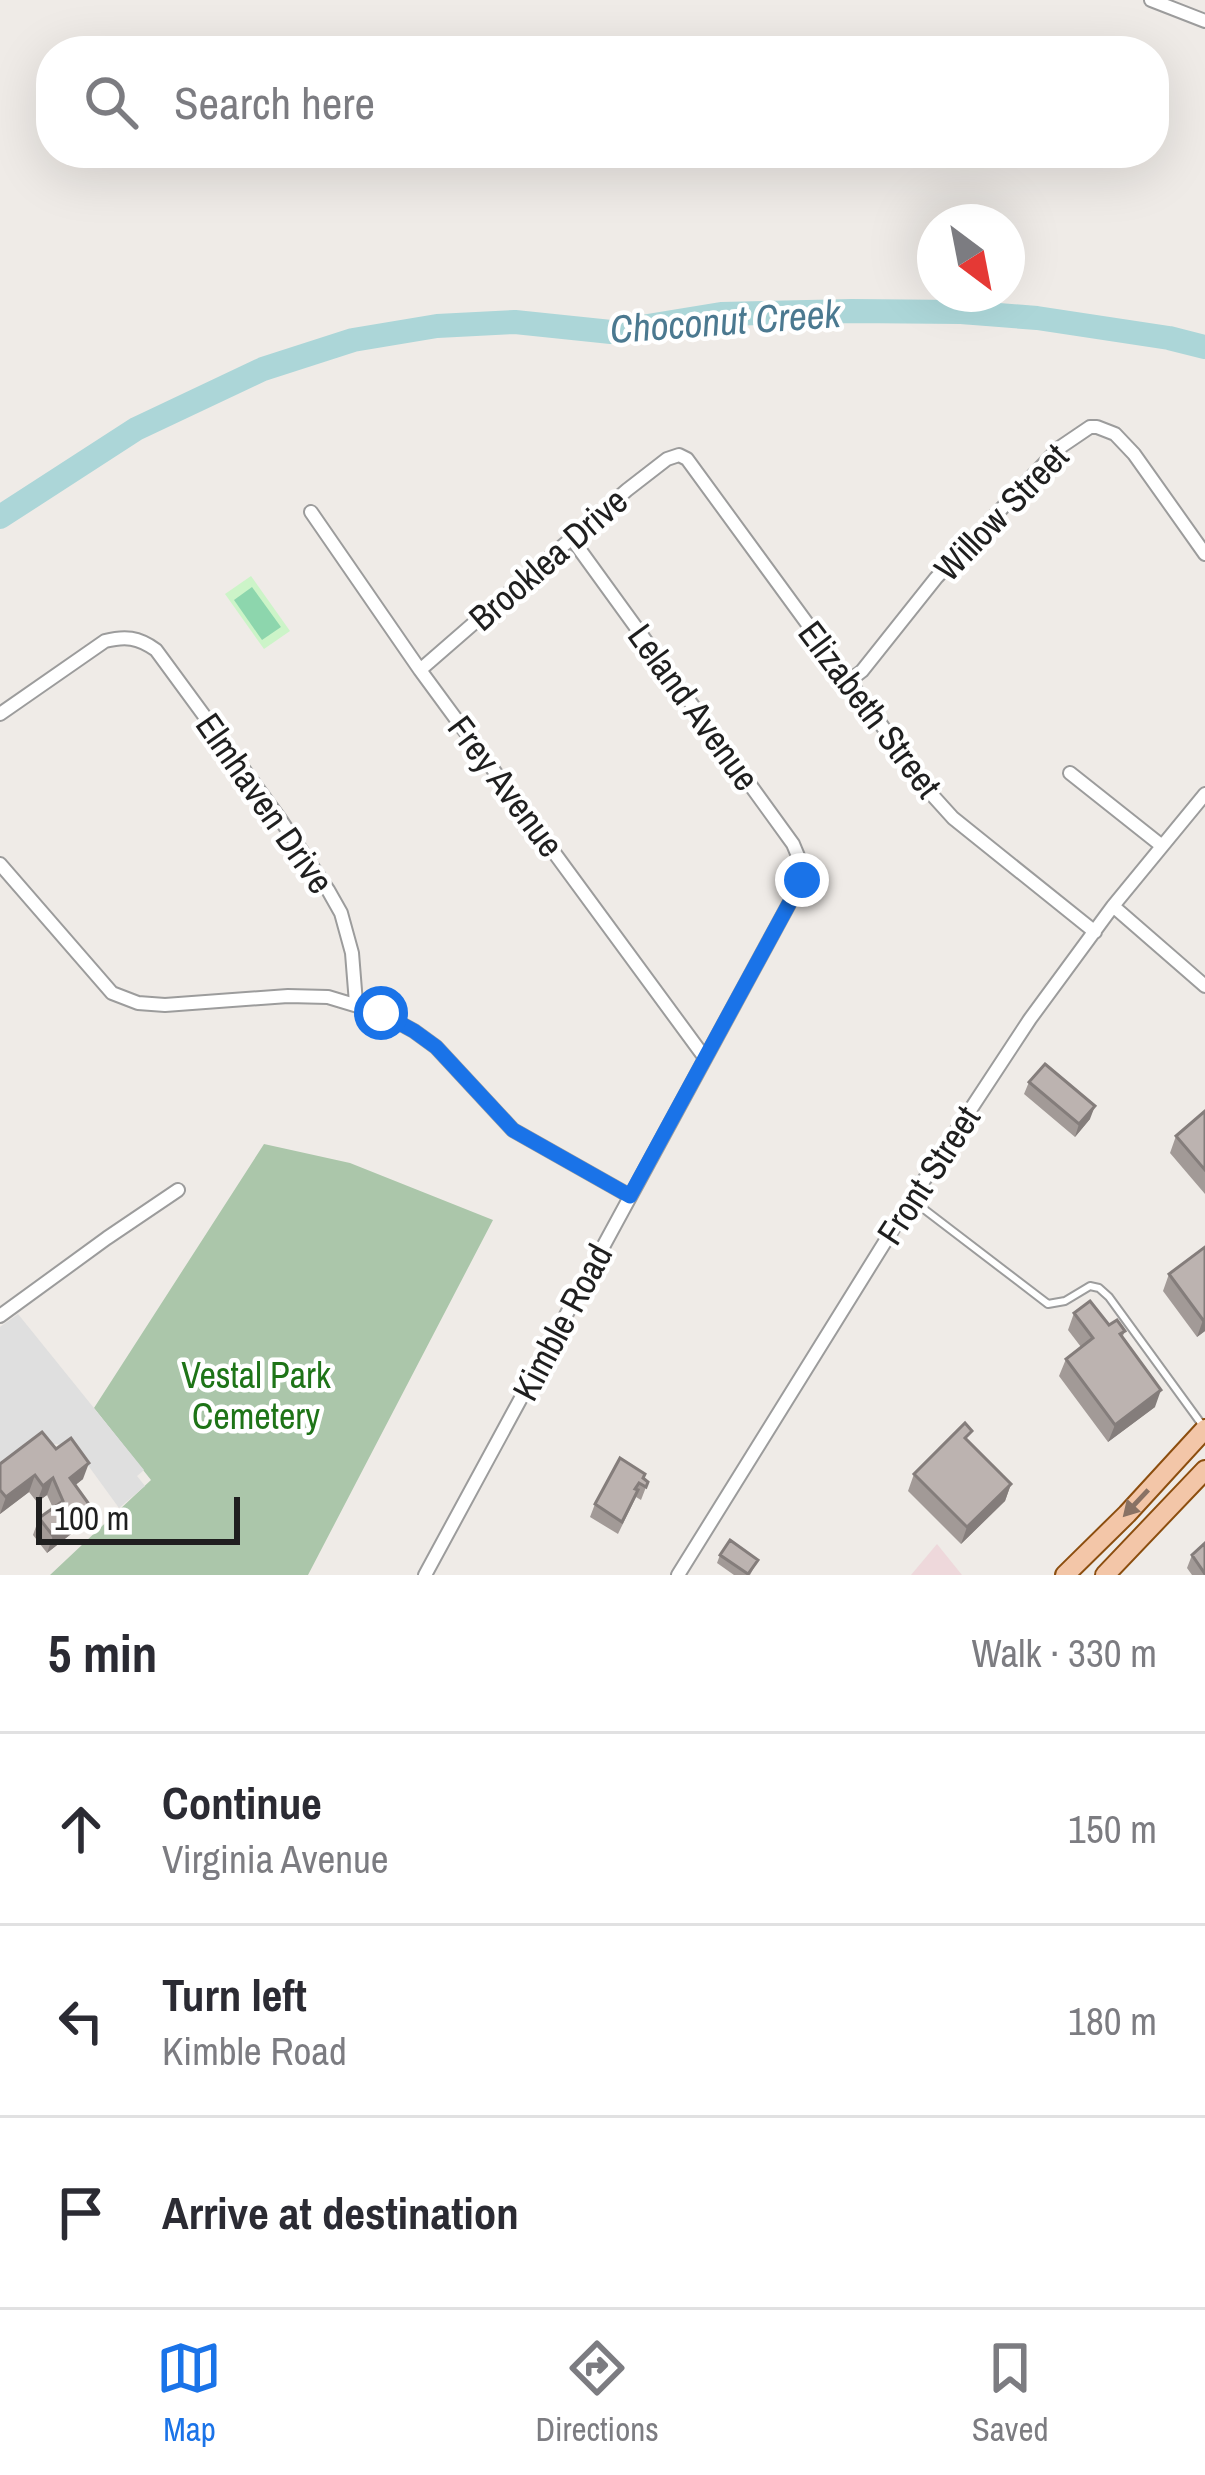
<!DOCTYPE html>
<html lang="en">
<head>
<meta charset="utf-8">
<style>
	:root { --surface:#fff; --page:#f7f7f7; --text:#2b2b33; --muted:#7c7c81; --line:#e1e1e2; --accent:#1a73e8 }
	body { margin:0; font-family:"Archivo Narrow",sans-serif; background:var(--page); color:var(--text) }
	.compass { position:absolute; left:917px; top:204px; width:108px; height:108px; border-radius:50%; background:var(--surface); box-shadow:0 12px 48px #0002; rotate:148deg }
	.scale { position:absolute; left:36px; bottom:30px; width:204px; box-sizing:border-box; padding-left:12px; border:6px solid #1f1f1f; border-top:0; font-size:33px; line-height:42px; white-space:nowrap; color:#1f1f1f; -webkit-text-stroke:9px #fff; paint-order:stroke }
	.stop { position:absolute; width:36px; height:36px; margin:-27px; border:9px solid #1a73e8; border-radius:50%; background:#fff }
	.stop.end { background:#1a73e8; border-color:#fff; box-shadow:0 3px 12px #0008 }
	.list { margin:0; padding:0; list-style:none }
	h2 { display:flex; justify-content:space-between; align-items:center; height:156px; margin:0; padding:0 48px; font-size:51px }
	h2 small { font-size:39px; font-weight:400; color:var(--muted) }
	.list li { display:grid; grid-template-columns:78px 1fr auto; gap:36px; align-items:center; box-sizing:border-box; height:192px; padding:0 48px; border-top:3px solid var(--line) }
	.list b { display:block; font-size:45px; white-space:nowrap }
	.list p { margin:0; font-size:39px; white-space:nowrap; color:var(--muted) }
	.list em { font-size:39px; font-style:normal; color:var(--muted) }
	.icon { flex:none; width:66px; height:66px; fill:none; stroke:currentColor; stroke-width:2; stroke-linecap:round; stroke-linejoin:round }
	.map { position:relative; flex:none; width:1205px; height:1575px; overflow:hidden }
	.search { position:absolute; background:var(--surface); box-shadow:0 12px 48px #0002; left:36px; right:36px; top:36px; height:132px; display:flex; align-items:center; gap:30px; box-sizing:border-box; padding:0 42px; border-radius:48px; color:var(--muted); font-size:45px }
	.sheet { height:732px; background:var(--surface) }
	nav { display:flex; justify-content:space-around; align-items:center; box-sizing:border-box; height:168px; border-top:3px solid var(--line); background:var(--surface); font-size:33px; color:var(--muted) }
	nav a { display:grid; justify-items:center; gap:6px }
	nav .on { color:var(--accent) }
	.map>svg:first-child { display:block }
</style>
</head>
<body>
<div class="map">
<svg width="1205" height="1575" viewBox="0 0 1205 1575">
	<rect width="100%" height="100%" fill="#efebe7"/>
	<!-- commercial -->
	<path fill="#eed8db" d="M937,1544l25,31h-51z"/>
	<!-- cemetery -->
	<path fill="#abc6aa" d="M264,1144l86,19 143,57 -185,355h-258l101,-95 -57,-72z"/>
	<!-- park -->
	<path fill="#ccf4c8" d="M251,576l39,55 -26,18 -39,-55z"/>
	<!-- pitch -->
	<path fill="#8dd6ad" d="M252,587l29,40 -19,13 -28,-40z"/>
	<!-- parking -->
	<path fill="#dfdfdf" d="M18,1314l126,156 -7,6 8,10 -26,22 -45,-62 -41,-4 -33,25v-140z"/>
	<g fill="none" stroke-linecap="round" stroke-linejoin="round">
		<!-- river -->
		<path stroke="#acd6d8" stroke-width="24" d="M0,517l136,-88 127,-60 90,-29 84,-14 78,-4 96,10 110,-18 131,-3 109,1 76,6 132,20 36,9"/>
		<!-- service casing -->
		<g stroke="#9c9c9c" stroke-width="10">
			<path id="service" d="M912,1200l136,104 17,-3 25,-15 9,2 10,9 94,129"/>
		</g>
		<!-- minor casing -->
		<g stroke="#9c9c9c" stroke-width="16">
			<path id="minor" d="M1151,0l54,21
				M311,512l109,158 285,388
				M420,670l207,-180 40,-31 12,-4 8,4 247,338 19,21 142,114
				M849,681l13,-10 74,-93 123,-130 31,-21h7l18,7 19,20 71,100
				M0,714l105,-73c20,-5 33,-4 51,9l124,169 48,71 13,23 11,40 4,50
				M1070,773l92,73
				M0,864l112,129 26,10 27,2 123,-9 40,1 53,16 33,18 22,16 77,83 117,66
				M1113,906l92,80
				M0,1316l107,-78 71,-48
				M425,1575l377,-695 1,-12 -10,-24 -221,-305
				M678,1575l233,-375 119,-181 83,-113 92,-112"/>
		</g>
		<!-- primary casing -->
		<g stroke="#8c4e0f" stroke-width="22">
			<path id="primary" d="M1065,1575l62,-61 78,-85
				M1105,1575l100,-105"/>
		</g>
		<!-- service -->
		<use href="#service" stroke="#fff" stroke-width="6"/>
		<!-- minor -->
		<use href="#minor" stroke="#fff" stroke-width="12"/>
		<!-- primary -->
		<use href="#primary" stroke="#f3c6a8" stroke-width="18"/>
	</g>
	<!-- wall -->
	<path fill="#a29a97" d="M1029,1082l61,37 -15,18 -51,-43z
		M1205,1111v83l-35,-41 6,-17z
		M1205,1247v84l-8,6 -34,-46 6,-17z
		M1074,1313l51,18 -3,7 33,69 -47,35 -49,-66 7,-17 15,-12 -13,-17z
		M968,1442l43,42 -6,17 -44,43 -53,-53 6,-17z
		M56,1449l27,30 -8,6 16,22 -6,16 -38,30 -14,-18 6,-17 14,-10 -6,-13 -10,7 -8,-10 -29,22v-50z
		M644,1479l4,3 -7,18 -5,-3 -18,37 -28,-17 5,-13z
		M720,1555l38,5 -8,15h-16l-17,-12z
		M1192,1555l13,20h-13l-5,-7z"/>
	<!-- shaded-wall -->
	<path fill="#847d7b" d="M1095,1106l-5,13 -15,18 4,-13z
		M1205,1319v12l-8,6 6,-17z
		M1161,1390l-6,17 -47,35 7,-17z
		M89,1463l-6,16 -20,16 7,-17z
		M35,1475l-6,17 -29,22 6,-17z
		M53,1478l-6,17 -10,7 6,-16z
		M1011,1484l-6,17 -44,43 6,-17z
		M91,1507l-6,16 -38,30 6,-17z"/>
	<!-- building -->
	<path fill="#bcb3b0" stroke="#847d7b" stroke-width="3" d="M1045,1064l50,42 -16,18 -50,-42z
		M1205,1111v59l-29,-34z
		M1205,1247v72l-2,1 -34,-46z
		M1090,1301l19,24 8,-5 8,11 -5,3 41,56 -46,35 -49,-66 27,-21 -19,-25z
		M965,1423l7,8 -7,7 46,46 -44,43 -53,-53z
		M42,1432l14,17 15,-11 18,25 -19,15 21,29 -38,29 -14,-18 24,-17 -10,-23 -10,8 -8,-11 -29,22 -6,-7v-26z
		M620,1458l25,16 -2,4 5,4 -2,5 -7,-4 -4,6 3,1 -16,32 -27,-18z
		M730,1540l28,20 -10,14 -28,-19z
		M1205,1543v31l-13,-19z"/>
	<!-- one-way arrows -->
	<defs><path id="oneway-solid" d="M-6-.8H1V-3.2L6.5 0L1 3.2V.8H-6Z" transform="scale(3)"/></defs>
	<use fill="#897264" href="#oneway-solid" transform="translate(1136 1503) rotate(133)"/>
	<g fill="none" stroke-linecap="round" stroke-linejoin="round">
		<!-- route -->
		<path stroke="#1a73e8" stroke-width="15" d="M381,1013l33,18 22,16 77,83 117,66 172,-316"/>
	</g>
	<g text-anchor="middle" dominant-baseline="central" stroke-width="9" stroke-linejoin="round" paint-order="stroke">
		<!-- street labels -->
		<g font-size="36" fill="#1f1f1f" stroke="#fff">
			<text transform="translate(1001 512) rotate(-46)">Willow Street</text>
			<text transform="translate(548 559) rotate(-41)">Brooklea Drive</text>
			<text transform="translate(694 707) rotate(54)">Leland Avenue</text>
			<text transform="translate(870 709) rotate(53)">Elizabeth Street</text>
			<text transform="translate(506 786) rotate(53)">Frey Avenue</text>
			<text transform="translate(265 803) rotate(55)">Elmhaven Drive</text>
			<text transform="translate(928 1175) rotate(-57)">Front Street</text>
			<text transform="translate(562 1322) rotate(-62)">Kimble Road</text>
		</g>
		<!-- park labels -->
		<g font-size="36" fill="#1e7417" stroke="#fff">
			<text x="256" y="1375">Vestal Park<tspan x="256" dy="41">Cemetery</tspan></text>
		</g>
		<!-- water labels -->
		<g font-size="39" font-style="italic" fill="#4b7990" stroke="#fff">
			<text transform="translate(725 321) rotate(-4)">Choconut Creek</text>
		</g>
	</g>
</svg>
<svg class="compass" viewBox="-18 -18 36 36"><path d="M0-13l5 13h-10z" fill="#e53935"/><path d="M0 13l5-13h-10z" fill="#7c7c81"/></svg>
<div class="scale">100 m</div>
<div class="stop" style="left:381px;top:1013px"></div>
<div class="stop end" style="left:802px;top:880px"></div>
<div class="search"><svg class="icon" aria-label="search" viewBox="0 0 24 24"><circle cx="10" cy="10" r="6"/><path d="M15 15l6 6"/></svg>Search here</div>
</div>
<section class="sheet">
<h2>5 min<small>Walk · 330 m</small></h2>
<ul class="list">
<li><svg class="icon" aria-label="ahead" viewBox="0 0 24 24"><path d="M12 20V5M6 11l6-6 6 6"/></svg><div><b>Continue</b><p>Virginia Avenue</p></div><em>150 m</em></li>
<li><svg class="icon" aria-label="left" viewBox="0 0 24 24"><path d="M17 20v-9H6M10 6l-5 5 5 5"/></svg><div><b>Turn left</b><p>Kimble Road</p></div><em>180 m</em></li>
<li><svg class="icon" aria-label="arrive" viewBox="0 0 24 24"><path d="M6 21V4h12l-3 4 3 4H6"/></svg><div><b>Arrive at destination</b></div></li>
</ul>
</section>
<nav>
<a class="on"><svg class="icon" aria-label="map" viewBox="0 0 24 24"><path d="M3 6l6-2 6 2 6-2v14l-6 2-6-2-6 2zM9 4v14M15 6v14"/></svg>Map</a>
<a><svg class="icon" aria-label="directions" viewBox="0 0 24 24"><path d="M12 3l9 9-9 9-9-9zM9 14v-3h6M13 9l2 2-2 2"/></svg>Directions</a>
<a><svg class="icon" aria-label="saved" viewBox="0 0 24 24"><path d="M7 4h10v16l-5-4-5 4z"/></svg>Saved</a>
</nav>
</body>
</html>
